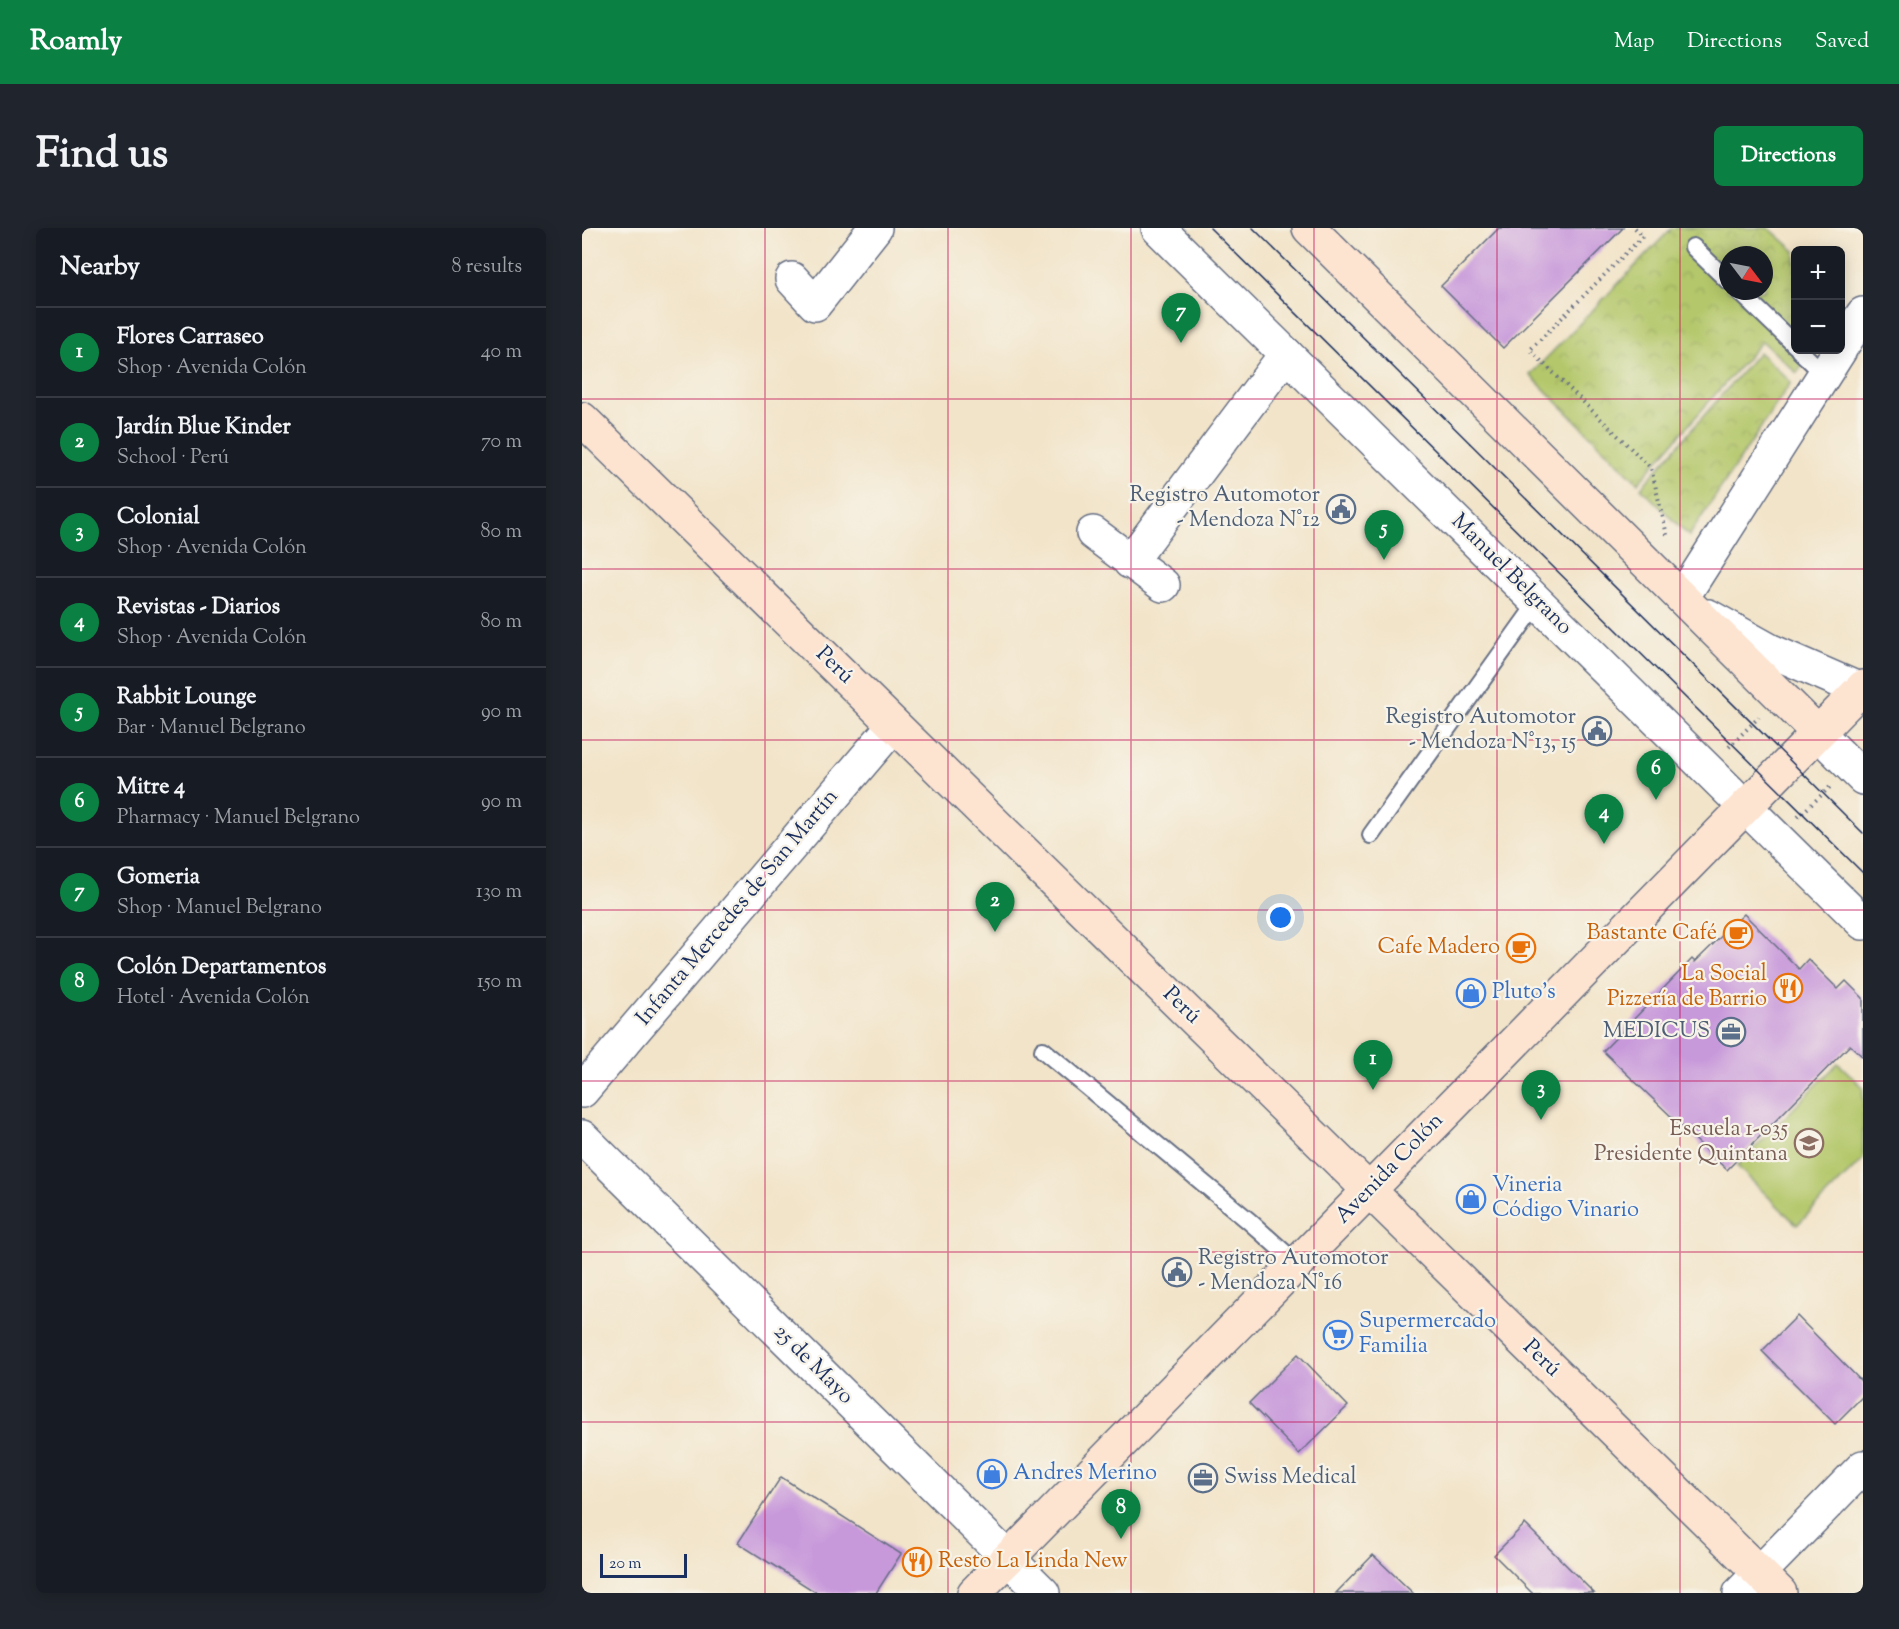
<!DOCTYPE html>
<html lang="en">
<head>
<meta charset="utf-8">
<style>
	:root { --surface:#171b24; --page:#20242c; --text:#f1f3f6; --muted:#9ea1a6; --line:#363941; --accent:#0b8043 }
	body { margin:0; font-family:"Sorts Mill Goudy",serif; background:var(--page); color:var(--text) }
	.controls { position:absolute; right:18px; top:18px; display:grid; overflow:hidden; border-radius:9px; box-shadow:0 3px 15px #0003 }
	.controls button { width:54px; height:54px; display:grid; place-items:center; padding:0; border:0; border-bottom:2px solid var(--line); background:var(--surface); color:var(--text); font:30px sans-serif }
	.compass { position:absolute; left:1137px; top:18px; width:54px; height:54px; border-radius:50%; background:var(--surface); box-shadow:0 3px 15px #0003; rotate:122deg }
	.scale { position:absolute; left:18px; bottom:15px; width:87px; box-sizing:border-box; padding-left:6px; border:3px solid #1b2f5e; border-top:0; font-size:16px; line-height:21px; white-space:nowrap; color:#1b2f5e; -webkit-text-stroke:4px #f7f3e8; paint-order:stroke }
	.you { position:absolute; left:699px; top:690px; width:21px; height:21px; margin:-15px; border:4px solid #fff; border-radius:50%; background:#1a73e8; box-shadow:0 0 0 9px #1a73e833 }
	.badge { display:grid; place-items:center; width:39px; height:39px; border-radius:50%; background:var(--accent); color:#fff; font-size:20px; font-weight:700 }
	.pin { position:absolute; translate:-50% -50px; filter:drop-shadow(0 2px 3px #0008) }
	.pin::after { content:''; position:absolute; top:32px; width:21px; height:18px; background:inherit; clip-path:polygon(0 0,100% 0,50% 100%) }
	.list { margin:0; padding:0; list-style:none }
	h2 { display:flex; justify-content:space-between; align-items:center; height:78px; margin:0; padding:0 24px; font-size:26px }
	h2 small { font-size:20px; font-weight:400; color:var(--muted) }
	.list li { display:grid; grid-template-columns:39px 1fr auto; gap:18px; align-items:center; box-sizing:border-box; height:90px; padding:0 24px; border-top:2px solid var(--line) }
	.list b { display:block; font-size:22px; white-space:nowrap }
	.list p { margin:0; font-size:20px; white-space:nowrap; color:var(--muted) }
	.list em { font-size:20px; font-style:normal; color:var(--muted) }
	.map { position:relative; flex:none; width:1281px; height:1365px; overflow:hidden; border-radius:9px }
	header { display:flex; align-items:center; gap:36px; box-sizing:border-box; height:84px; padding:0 30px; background:var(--accent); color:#fff }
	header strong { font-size:28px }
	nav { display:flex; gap:33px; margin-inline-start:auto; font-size:21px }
	.intro { display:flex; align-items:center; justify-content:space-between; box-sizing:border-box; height:144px; padding:0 36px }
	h1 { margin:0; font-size:42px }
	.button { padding:15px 27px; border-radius:9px; background:var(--accent); color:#fff; font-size:21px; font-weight:700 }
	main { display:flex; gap:36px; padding:0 36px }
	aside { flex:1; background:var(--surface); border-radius:9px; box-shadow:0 3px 15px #0003 }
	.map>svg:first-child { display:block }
</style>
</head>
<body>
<header>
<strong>Roamly</strong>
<nav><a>Map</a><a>Directions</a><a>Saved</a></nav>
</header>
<div class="intro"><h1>Find us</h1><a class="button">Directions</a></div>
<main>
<aside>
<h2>Nearby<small>8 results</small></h2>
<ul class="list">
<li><span class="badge">1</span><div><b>Flores Carraseo</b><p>Shop · Avenida Colón</p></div><em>40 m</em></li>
<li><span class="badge">2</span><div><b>Jardín Blue Kinder</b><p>School · Perú</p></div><em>70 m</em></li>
<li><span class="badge">3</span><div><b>Colonial</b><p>Shop · Avenida Colón</p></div><em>80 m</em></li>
<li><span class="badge">4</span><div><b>Revistas - Diarios</b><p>Shop · Avenida Colón</p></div><em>80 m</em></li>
<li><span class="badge">5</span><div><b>Rabbit Lounge</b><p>Bar · Manuel Belgrano</p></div><em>90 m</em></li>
<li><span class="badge">6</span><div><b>Mitre 4</b><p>Pharmacy · Manuel Belgrano</p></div><em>90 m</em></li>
<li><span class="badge">7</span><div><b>Gomeria</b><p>Shop · Manuel Belgrano</p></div><em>130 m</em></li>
<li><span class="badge">8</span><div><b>Colón Departamentos</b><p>Hotel · Avenida Colón</p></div><em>150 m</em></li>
</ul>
</aside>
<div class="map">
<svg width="1281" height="1365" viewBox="0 0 1281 1365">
	<defs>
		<pattern id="park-crowns" width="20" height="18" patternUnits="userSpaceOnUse" patternTransform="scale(1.5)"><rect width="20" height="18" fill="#b4c76b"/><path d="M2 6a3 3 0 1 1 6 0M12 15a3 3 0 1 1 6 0" fill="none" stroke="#9aab5f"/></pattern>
	</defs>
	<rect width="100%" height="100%" fill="#f7f3e8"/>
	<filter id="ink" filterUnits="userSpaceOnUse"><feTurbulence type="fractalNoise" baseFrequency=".0167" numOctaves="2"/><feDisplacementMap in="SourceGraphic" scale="12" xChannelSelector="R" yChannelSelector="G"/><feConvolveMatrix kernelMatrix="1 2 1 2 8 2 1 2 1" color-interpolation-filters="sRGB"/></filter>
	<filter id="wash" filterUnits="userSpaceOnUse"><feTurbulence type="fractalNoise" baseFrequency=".008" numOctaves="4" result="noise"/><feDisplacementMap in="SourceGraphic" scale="24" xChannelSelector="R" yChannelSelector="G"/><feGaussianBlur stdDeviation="1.35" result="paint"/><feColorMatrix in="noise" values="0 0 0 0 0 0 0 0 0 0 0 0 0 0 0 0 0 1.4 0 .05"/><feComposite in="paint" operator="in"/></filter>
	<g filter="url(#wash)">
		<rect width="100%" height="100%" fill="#f2e4c9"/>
		<!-- grass -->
		<path fill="#b4c76b" stroke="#687b64" stroke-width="1.5" d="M1256,835l25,24v72l-66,66 -60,-59z"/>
		<!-- park -->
		<path fill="url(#park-crowns)" stroke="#687b64" stroke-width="1.5" fill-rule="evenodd" d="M1090,0h97l26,23 1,99h17l-16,23 -35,-32 -124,142 -108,-108zM1146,27h36v36h-36z
			M1177,124l32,30 -102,154 -48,-48z"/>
		<g id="blocks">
			<!-- building -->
			<path fill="#c798da" d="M917,0h124l-120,120 -62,-62z
				M1162,686l55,55 9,-10 30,30 8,-8 17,17v59l-13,-12 -123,125 -124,-119 89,-92 3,3z
				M1215,1088l66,67v13l-28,28 -73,-73z
				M716,1126l50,52 -49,48 -50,-51z
				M199,1249l120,77 -25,39h-59l-79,-50z
				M943,1296l69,69h-62l-38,-38z
				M791,1327l40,38h-77z"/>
		</g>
	</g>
	<g filter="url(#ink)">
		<use href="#blocks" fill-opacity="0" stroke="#666e83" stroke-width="1.5"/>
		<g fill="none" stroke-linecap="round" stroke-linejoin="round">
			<!-- service casing -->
			<g stroke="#666e83" stroke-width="20">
				<path id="service" d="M1111,19l35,34
					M1157,63l57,55
					M1217,122l25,24
					M789,607l167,-233
					M461,822l206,171 48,43"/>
			</g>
			<!-- minor casing -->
			<g stroke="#666e83" stroke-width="36">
				<path id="minor" d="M210,51l23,25 60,-76
					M1258,121l23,-35
					M511,305l70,52
					M548,334l156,-208
					M1100,370l158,-248
					M0,863l312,-366
					M0,909l461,456
					M1158,1365l123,-126"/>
			</g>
			<!-- tertiary casing -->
			<g stroke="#666e83" stroke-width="36">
				<path id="tertiary" d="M576,0l705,695
					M1126,388l61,34 94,41
					M1236,505l45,45"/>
			</g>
			<!-- secondary casing -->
			<g stroke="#666e83" stroke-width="36">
				<path id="secondary" d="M727,0l509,505
					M0,191l1198,1174
					M392,1365l889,-906"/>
			</g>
			<!-- path -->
			<path stroke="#666e83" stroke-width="4" stroke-dasharray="1.5 4.5" stroke-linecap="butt" d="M1053,0l8,8 -113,114 121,118 17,71
				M1147,519l30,-30
				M1216,589l32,-30"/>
			<!-- service -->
			<use href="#service" stroke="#fff" stroke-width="16"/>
			<!-- minor -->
			<use href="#minor" stroke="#fff" stroke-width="33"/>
			<!-- tertiary -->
			<use href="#tertiary" stroke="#fff" stroke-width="33"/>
			<!-- secondary -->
			<use href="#secondary" stroke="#fde4d1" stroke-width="33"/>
			<!-- tram -->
			<path stroke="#1b2f5e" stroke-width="1.5" d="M628,0l653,645
				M671,0l610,605"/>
		</g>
	</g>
	<!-- grid -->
	<path fill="none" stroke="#c2185b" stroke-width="1.5" stroke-opacity="0.55" d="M183,0v1365M366,0v1365M549,0v1365M732,0v1365M915,0v1365M1098,0v1365M0,171h1281M0,341h1281M0,512h1281M0,682h1281M0,853h1281M0,1024h1281M0,1194h1281"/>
	<!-- icons -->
	<defs>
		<g id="civic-ring" transform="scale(1.5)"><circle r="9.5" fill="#f7f3e8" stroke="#5c6f8a" stroke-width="1.5"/><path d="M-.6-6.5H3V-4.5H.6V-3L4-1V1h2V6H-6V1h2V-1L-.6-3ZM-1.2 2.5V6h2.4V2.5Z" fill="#5c6f8a"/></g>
		<g id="cafe-ring" transform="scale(1.5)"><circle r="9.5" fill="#f7f3e8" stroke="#e8710a" stroke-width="1.5"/><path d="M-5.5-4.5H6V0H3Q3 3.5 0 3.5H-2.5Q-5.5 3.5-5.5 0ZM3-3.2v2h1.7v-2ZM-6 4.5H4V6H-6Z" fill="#e8710a"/></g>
		<g id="restaurant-ring" transform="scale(1.5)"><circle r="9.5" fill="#f7f3e8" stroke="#e8710a" stroke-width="1.5"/><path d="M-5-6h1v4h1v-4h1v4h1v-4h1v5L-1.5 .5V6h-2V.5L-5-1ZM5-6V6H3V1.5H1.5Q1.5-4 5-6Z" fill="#e8710a"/></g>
		<g id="shop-ring" transform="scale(1.5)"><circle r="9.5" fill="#f7f3e8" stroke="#3f7fe0" stroke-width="1.5"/><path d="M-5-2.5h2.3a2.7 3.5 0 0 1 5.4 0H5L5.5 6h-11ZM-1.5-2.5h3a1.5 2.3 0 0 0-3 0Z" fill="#3f7fe0"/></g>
		<g id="office-ring" transform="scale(1.5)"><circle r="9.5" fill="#f7f3e8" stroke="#5c6f8a" stroke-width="1.5"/><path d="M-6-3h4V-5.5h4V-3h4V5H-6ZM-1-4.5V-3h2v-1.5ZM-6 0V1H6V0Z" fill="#5c6f8a"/></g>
		<g id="school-ring" transform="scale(1.5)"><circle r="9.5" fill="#f7f3e8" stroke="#8d6e63" stroke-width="1.5"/><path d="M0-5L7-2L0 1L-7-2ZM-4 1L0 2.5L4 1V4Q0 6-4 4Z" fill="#8d6e63"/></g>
		<g id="supermarket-ring" transform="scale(1.5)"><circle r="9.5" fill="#f7f3e8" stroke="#3f7fe0" stroke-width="1.5"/><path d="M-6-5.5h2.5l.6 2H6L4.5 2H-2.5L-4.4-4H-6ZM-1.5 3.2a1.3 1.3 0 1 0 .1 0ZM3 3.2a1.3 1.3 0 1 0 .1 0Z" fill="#3f7fe0"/></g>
	</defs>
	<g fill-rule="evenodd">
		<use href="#civic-ring" x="759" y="281"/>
		<use href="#civic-ring" x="1015" y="503"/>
		<use href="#cafe-ring" x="1156" y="706"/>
		<use href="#cafe-ring" x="939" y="720"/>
		<use href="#restaurant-ring" x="1206" y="760"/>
		<use href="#shop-ring" x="889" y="765"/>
		<use href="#office-ring" x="1149" y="804"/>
		<use href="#school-ring" x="1227" y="915"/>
		<use href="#shop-ring" x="889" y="971"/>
		<use href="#civic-ring" x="595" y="1044"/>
		<use href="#supermarket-ring" x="756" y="1107"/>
		<use href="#shop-ring" x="410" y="1246"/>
		<use href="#office-ring" x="621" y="1250"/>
		<use href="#restaurant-ring" x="335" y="1334"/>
	</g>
	<g text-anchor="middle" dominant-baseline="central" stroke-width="4.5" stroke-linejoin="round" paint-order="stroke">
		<!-- service labels -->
		<g font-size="22" fill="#4e5e75" stroke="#f7f3e8" text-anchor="end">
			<text x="738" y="268">Registro Automotor<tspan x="738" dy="25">- Mendoza N°12</tspan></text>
			<text x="994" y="490">Registro Automotor<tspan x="994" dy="25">- Mendoza N°13, 15</tspan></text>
			<text x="1128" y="804">MEDICUS</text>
			<text x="616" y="1031" text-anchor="start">Registro Automotor<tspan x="616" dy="25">- Mendoza N°16</tspan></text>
			<text x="642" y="1250" text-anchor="start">Swiss Medical</text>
		</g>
		<!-- street labels -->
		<g font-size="22" fill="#1b2f5e" stroke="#f7f3e8">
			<text transform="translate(929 347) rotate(45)">Manuel Belgrano</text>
			<text transform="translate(252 438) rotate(44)">Perú</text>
			<text transform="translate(156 680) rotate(-50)">Infanta Mercedes de San Martín</text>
			<text transform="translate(599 778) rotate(44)">Perú</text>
			<text transform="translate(808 941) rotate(-46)">Avenida Colón</text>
			<text transform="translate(959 1131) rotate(44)">Perú</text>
			<text transform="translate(231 1137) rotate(45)">25 de Mayo</text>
		</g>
		<!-- food labels -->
		<g font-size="22" fill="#c56008" stroke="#f7f3e8" text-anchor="end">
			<text x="1135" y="706">Bastante Café</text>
			<text x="918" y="720">Cafe Madero</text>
			<text x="1185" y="747">La Social<tspan x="1185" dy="25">Pizzería de Barrio</tspan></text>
			<text x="356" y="1334" text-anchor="start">Resto La Linda New</text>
		</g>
		<!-- shop labels -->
		<g font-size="22" fill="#366cbe" stroke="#f7f3e8" text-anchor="start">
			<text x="910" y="765">Pluto's</text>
			<text x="910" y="958">Vineria<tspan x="910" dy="25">Código Vinario</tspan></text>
			<text x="777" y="1094">Supermercado<tspan x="777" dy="25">Familia</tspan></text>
			<text x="431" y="1246">Andres Merino</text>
		</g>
		<!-- education labels -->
		<g font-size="22" fill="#785e54" stroke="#f7f3e8" text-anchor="end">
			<text x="1206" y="902">Escuela 1-035<tspan x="1206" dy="25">Presidente Quintana</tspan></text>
		</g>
	</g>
</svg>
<div class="controls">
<button>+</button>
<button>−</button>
</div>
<svg class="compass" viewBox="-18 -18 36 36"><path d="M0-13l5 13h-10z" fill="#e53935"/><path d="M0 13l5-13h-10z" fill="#9ea1a6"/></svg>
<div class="scale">20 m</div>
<div class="you"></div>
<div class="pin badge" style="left:791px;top:862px">1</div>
<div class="pin badge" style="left:413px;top:704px">2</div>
<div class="pin badge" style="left:959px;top:892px">3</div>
<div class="pin badge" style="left:1022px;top:616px">4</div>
<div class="pin badge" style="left:802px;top:332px">5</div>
<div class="pin badge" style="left:1074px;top:572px">6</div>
<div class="pin badge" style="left:599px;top:115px">7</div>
<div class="pin badge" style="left:539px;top:1311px">8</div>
</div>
</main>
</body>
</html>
